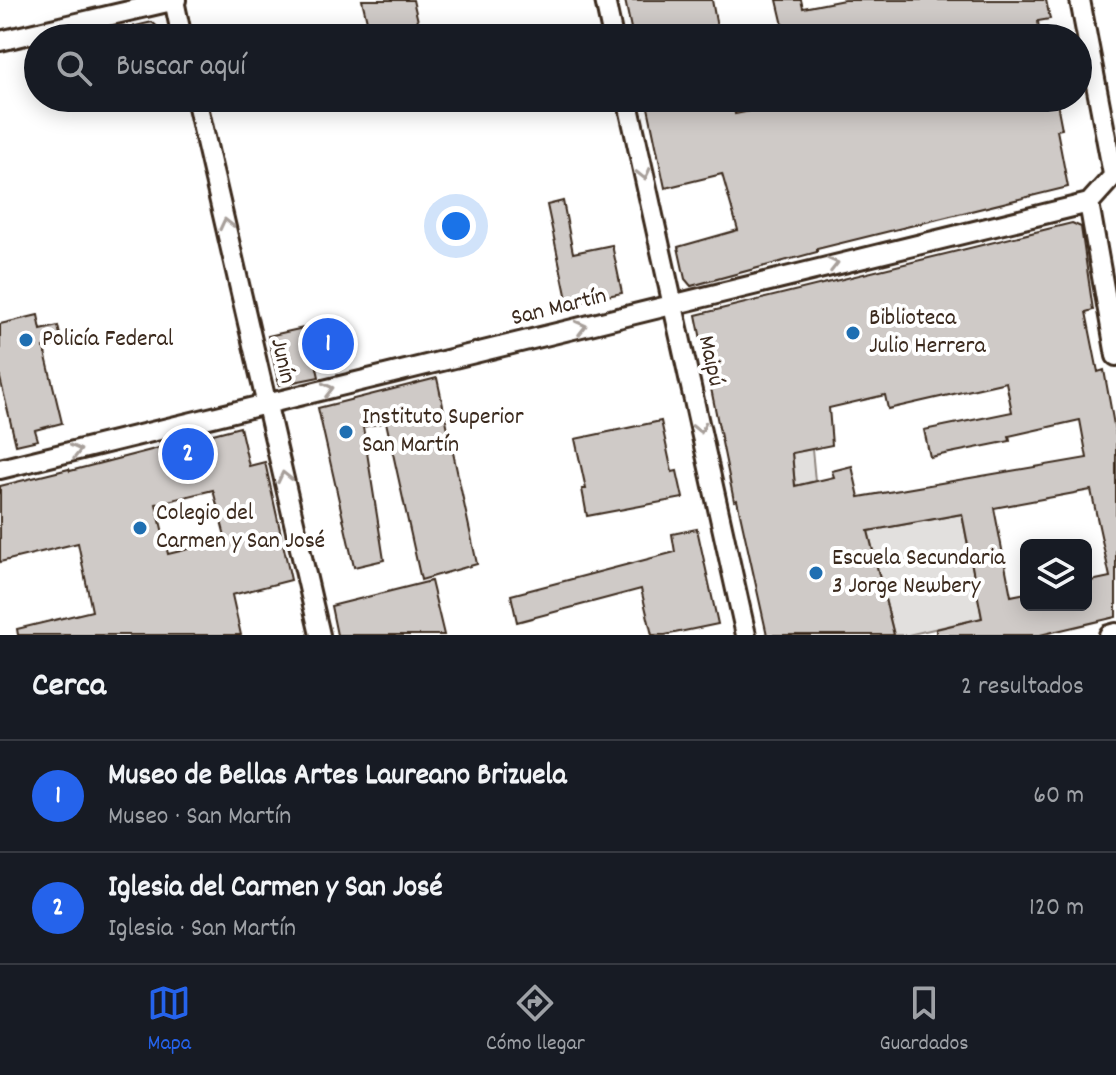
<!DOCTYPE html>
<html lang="es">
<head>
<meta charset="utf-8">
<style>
	:root { --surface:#171b24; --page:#242831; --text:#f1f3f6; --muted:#9ea1a6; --line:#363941; --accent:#2563eb }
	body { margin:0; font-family:Dekko,sans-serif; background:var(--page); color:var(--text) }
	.controls { position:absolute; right:24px; bottom:24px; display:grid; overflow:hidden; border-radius:12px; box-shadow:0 4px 20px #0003 }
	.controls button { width:72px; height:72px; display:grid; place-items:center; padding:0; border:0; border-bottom:2px solid var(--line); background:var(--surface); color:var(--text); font:40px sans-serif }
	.you { position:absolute; left:456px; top:226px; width:28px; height:28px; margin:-20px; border:6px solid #fff; border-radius:50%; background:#1a73e8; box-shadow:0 0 0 12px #1a73e833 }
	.badge { display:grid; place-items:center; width:52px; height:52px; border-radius:50%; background:var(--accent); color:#fff; font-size:26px; font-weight:700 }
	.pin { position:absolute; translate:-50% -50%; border:4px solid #fff; box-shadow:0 2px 8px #0006 }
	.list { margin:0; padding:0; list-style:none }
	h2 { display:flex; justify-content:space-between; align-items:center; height:104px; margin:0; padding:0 32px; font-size:34px }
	h2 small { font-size:26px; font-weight:400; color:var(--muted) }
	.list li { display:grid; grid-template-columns:52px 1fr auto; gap:24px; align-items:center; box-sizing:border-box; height:112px; padding:0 32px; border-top:2px solid var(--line) }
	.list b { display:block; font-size:30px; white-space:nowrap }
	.list p { margin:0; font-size:26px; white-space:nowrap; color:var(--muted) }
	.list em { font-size:26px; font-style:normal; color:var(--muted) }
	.icon { flex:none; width:44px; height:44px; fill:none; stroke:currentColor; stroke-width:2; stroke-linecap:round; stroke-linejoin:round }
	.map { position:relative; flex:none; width:1116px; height:635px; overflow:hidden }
	.search { position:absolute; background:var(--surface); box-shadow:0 4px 20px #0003; left:24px; right:24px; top:24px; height:88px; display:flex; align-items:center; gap:20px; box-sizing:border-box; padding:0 28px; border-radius:44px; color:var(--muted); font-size:30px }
	.sheet { height:328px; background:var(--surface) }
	nav { display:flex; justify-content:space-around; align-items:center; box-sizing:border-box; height:112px; border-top:2px solid var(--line); background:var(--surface); font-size:22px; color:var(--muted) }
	nav a { display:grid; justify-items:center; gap:4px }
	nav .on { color:var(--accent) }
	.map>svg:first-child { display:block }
</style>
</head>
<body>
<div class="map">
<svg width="1116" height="635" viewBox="0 0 1116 635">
	<rect width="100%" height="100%" fill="#fff"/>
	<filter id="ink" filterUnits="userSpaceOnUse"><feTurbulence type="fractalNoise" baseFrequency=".0125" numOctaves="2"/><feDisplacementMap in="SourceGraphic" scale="16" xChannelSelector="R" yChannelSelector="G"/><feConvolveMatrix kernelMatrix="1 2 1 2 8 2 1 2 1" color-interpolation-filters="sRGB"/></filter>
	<g filter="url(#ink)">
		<!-- green -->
		<path fill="#e2e0de" stroke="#8e857e" stroke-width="2" d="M812,449l3,32 -20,5 -3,-33z
			M962,514l20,104 -74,17h-14l-26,-104z"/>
		<!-- building -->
		<path fill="#cfcac7" stroke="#3b2a1e" stroke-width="2" fill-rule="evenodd" d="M362,0h51l9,38h-51z
			M625,0h87l7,38h-86z
			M777,0h24l2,8 41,-8h202l4,19 -12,2 2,17h-254z
			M152,22l18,16h-59l-1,-6z
			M646,98h86l3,16 65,-13 -1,-3h73v5l22,-5h162l6,31 -5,1 11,57 -251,62v3l-126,34 -6,-7 -7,-32 60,-17 -16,-56 -57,14z
			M563,201l10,52 39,-8 10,48 -54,11 -21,-99z
			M1072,223l9,4 12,83 -7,2 12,60 6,-2 12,66v181l-76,18h-104v-6l46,-11 -20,-104 -94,17 26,104h-127l-30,-135 -3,1 -38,-186zM1006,382l6,30 -88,18 6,27 80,-16 -1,-5 71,-16 7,38 -228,39 -7,-31 -20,5 2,6 -39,9 -3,-33 40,-8 -3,-37 56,-13 3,14zM1091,490l19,87 -24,5v23h-60v-12l-15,3 -17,-88z
			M38,315l3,15 17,-4 4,18 -18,4 18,75 -27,7 3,10 -22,5 -16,-67v-54z
			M308,327l11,50 -40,8 -11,-49z
			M437,378l40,186 -56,16 -35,-158 -23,5 21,133 -30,7 -36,-159z
			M661,421l11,51 5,-1 6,27 -96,18 -5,-27h4l-11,-50z
			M240,427l9,39 16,-4 26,118 -59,15 9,40h-223l-1,-6 75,-18 -14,-68 -78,19v-76l69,-17 1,2zM213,490l13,50 -58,14 -12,-50z
			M697,529l21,95 -53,11h-13l-11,-46 -124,33 -6,-27 164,-43 -3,-18z
			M431,581l13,54h-107l-6,-29z"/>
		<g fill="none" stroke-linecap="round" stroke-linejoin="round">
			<!-- street casing -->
			<g stroke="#3b2a1e" stroke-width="24">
				<path id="street" d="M174,0l8,38
					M605,0l8,38
					M1080,0l33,174
					M0,41l176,-41
					M196,98l124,537
					M627,98l119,537
					M1089,203l27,153
					M0,469l1089,-266 27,-30
					M1109,635l7,-2"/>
			</g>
			<!-- street -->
			<use href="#street" stroke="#fff" stroke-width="18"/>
		</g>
		<!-- one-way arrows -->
		<defs><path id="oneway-chevron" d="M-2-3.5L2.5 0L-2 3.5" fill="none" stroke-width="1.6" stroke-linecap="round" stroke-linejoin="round" transform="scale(2)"/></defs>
		<g stroke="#a79f9a">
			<use href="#oneway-chevron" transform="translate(644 174) rotate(77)"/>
			<use href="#oneway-chevron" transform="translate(226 224) rotate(-103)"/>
			<use href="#oneway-chevron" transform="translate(833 264) rotate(-14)"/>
			<use href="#oneway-chevron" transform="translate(581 327) rotate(-14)"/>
			<use href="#oneway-chevron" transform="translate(328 389) rotate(-14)"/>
			<use href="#oneway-chevron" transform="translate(700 428) rotate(77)"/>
			<use href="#oneway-chevron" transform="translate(76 451) rotate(-14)"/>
			<use href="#oneway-chevron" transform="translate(284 477) rotate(-103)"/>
		</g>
	</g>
	<!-- markers -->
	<g fill="#1f6fb2" stroke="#fff" stroke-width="3">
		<circle cx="853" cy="333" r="8"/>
		<circle cx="26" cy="340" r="8"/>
		<circle cx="346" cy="432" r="8"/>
		<circle cx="140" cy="528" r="8"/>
		<circle cx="816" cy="573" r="8"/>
	</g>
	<g text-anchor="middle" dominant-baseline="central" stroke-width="8" stroke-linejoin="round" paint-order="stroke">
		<!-- street labels -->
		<g font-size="24" fill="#3b2a1e" stroke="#fff">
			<text transform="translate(559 308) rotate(-14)">San Martín</text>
			<text transform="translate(282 361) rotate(77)">Junín</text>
			<text transform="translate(710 361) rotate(77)">Maipú</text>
		</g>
		<!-- poi labels -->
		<g font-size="24" fill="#3b2a1e" stroke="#fff" text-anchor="start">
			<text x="869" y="319">Biblioteca<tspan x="869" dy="28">Julio Herrera</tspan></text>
			<text x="42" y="340">Policía Federal</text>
			<text x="362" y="418">Instituto Superior<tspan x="362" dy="28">San Martín</tspan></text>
			<text x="156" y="514">Colegio del<tspan x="156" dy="28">Carmen y San José</tspan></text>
			<text x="832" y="559">Escuela Secundaria<tspan x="832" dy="28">3 Jorge Newbery</tspan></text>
		</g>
	</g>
</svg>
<div class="controls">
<button><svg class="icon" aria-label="layers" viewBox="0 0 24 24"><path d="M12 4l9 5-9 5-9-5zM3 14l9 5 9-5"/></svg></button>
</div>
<div class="you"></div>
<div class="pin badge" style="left:328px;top:344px">1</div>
<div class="pin badge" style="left:188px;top:454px">2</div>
<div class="search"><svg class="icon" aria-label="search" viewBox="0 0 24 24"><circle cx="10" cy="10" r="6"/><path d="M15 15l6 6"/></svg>Buscar aquí</div>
</div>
<section class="sheet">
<h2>Cerca<small>2 resultados</small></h2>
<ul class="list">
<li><span class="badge">1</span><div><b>Museo de Bellas Artes Laureano Brizuela</b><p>Museo · San Martín</p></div><em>60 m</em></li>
<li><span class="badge">2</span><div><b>Iglesia del Carmen y San José</b><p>Iglesia · San Martín</p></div><em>120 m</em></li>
</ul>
</section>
<nav>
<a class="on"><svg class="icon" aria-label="map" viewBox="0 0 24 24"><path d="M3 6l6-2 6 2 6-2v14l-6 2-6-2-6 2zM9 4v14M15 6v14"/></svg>Mapa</a>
<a><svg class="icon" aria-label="directions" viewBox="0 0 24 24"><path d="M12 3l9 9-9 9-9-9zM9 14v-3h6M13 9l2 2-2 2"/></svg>Cómo llegar</a>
<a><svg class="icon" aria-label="saved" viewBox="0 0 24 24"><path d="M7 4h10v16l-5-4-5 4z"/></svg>Guardados</a>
</nav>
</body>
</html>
